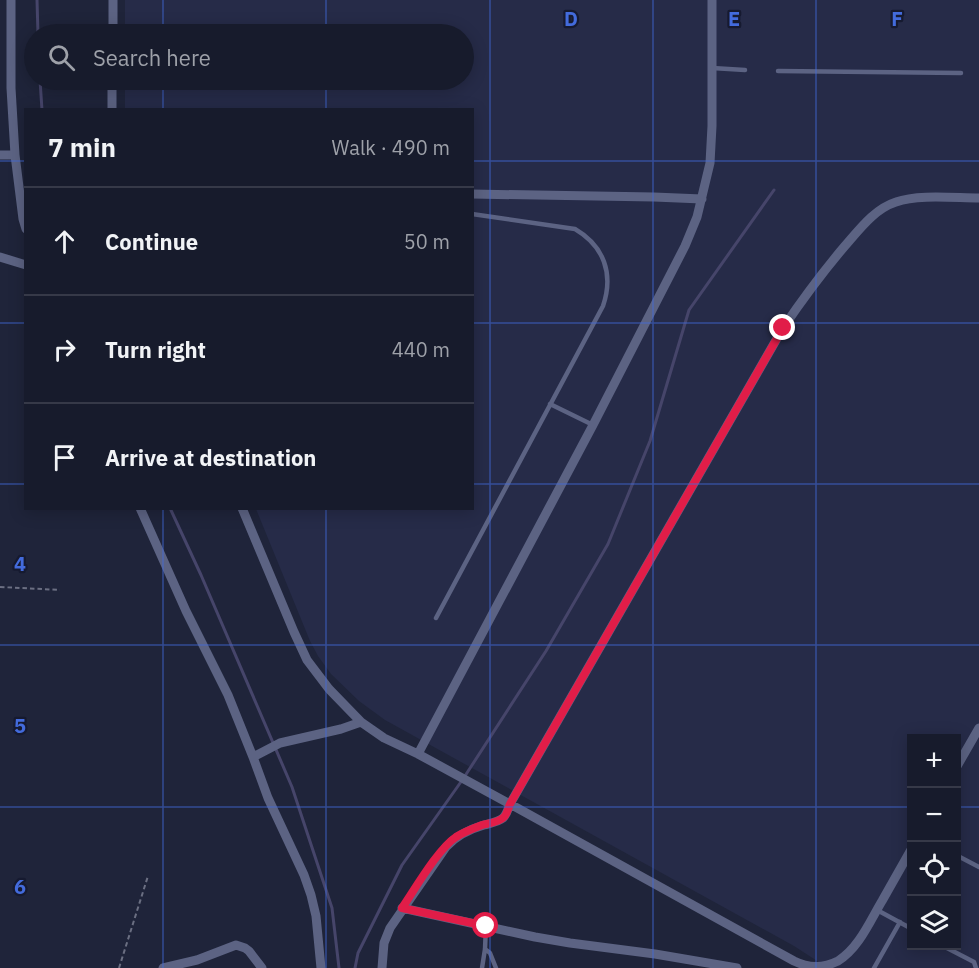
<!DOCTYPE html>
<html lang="en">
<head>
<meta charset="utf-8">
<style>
	:root { --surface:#171b2c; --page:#202434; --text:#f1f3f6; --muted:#9ea1a9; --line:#363948 }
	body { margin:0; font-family:"IBM Plex Sans",sans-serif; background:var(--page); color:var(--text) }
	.controls { position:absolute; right:18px; bottom:18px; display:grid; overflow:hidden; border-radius:0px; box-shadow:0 3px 15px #0003 }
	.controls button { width:54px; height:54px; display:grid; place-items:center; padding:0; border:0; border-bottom:2px solid var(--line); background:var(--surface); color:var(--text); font:30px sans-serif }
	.stop { position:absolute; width:18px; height:18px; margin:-14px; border:4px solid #e11d48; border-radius:50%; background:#fff }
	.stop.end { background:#e11d48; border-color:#fff; box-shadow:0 2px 6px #0008 }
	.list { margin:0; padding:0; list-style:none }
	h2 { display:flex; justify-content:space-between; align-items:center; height:78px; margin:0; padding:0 24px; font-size:26px }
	h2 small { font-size:20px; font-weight:400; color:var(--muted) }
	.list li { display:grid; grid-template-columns:39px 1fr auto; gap:18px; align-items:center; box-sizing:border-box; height:108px; padding:0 24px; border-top:2px solid var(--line) }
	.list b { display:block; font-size:22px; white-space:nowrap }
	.list em { font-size:20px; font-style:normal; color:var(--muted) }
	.icon { flex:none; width:33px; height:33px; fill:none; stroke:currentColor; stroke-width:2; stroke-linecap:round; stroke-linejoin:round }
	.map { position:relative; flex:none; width:979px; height:968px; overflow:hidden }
	.search { position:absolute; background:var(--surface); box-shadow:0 3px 15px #0003; left:24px; top:24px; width:450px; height:66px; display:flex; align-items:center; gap:15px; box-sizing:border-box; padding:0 21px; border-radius:33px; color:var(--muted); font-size:22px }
	.panel { position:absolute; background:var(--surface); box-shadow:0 3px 15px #0003; left:24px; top:108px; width:450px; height:402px; border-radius:0px }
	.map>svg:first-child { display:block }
</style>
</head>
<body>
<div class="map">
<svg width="979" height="968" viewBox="0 0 979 968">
	<rect width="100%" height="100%" fill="#1f243a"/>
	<!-- built -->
	<path fill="#262b48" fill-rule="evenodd" d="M125,0h854v968h-151l-34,-22 -409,-226 -26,-19 -28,-27 -13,-18 -8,-15 -54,-132 216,-1v-398h-347v-30h339v-46h-339zM912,738h44v208h-44z"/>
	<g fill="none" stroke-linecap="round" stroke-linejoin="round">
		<!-- stream -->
		<path stroke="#46456a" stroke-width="3" d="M37,0l1,34
			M40,80l2,30
			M170,508l31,67 91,212 40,121 7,60
			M355,968l3,-15 44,-88 61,-86 83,-128 62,-107 42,-103 39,-131 85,-120"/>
		<!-- path -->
		<path stroke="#6b6f82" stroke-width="2" stroke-dasharray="4.5 3" stroke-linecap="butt" d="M0,587l60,3
			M119,968l29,-92"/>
		<!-- service -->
		<path stroke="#5c6383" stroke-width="4.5" d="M712,68l33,2
			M778,71l183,2
			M550,404l43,21
			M436,618l167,-312c11,-32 1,-60 -28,-77l-103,-15
			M956,855l23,12
			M877,910l35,19
			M945,947l29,15 2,6
			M485,949l5,4 6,15
			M482,968l3,-19 1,-23
			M874,968l26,-46"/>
		<!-- minor -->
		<path stroke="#5c6383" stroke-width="9" d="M11,0v88l4,67 8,64 3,10
			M113,34v-34
			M112,110v-30
			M0,155h15
			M472,194l182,3 48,2
			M0,257l26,8
			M140,508l46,103 42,84 25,62
			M242,508l52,124 13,28 22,29 32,33 23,16 34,16 92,50 284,157c14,7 30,7 44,0 21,-13 32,-40 44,-60 10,-18 20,-35 30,-53
			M418,754l175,-329 92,-179 12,-29 13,-54 2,-37v-126
			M956,768l23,-40
			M402,908l133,29 35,6 85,11 82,14
			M163,968l34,-8 39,-15 9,3 4,3 13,17
			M321,968l-5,-52 -5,-21 -7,-20 -36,-77 -15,-41 27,-14 61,-14 20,-7
			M382,968l2,-25 6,-15 56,-81c10,-11 24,-18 38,-22 7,-2 14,-3 19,-7 4,-4 5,-9 7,-14l273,-476c19,-28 39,-55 61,-81 15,-17 30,-38 52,-45 22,-8 59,-4 83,-4"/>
	</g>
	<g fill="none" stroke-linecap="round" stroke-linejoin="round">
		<!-- route -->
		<path stroke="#e11d48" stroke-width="8" d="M486,926l-84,-18c13,-19 36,-59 54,-71 8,-5 18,-9 26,-12 7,-2 16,-2 22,-8 3,-3 4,-8 6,-13l273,-476"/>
	</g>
	<!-- grid -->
	<path fill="none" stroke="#436bdc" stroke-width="1.5" stroke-opacity="0.55" d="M163,0v34M326,0v34M490,0v968M653,0v968M816,0v968M163,80v30M326,80v30M0,161h26M472,161h507M0,323h26M472,323h507M0,484h26M472,484h507M163,508v460M326,508v460M0,645h979M0,807h912M956,807h23"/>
	<g font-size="20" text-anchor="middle" font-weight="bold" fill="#436bdc" stroke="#161a30" stroke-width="4.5" stroke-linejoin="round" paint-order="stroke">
		<text x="571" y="26">D</text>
		<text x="734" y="26">E</text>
		<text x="897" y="26">F</text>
		<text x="20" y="571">4</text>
		<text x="20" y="733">5</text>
		<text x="20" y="894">6</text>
	</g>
</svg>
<div class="controls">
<button>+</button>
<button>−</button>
<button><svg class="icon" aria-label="locate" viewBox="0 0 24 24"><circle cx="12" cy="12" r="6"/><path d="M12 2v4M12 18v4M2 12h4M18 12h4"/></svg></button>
<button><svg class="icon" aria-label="layers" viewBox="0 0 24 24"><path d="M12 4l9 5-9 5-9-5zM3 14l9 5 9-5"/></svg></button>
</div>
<div class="stop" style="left:486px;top:926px"></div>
<div class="stop end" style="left:783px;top:328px"></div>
<div class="search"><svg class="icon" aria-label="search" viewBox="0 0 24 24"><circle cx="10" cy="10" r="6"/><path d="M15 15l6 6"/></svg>Search here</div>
<section class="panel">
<h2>7 min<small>Walk · 490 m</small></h2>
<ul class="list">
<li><svg class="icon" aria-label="ahead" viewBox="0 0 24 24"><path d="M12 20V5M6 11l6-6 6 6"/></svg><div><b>Continue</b></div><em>50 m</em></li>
<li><svg class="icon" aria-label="right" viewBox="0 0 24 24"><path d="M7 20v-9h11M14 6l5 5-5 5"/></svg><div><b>Turn right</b></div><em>440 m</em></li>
<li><svg class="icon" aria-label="arrive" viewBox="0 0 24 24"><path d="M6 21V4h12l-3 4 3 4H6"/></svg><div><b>Arrive at destination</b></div></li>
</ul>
</section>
</div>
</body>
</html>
